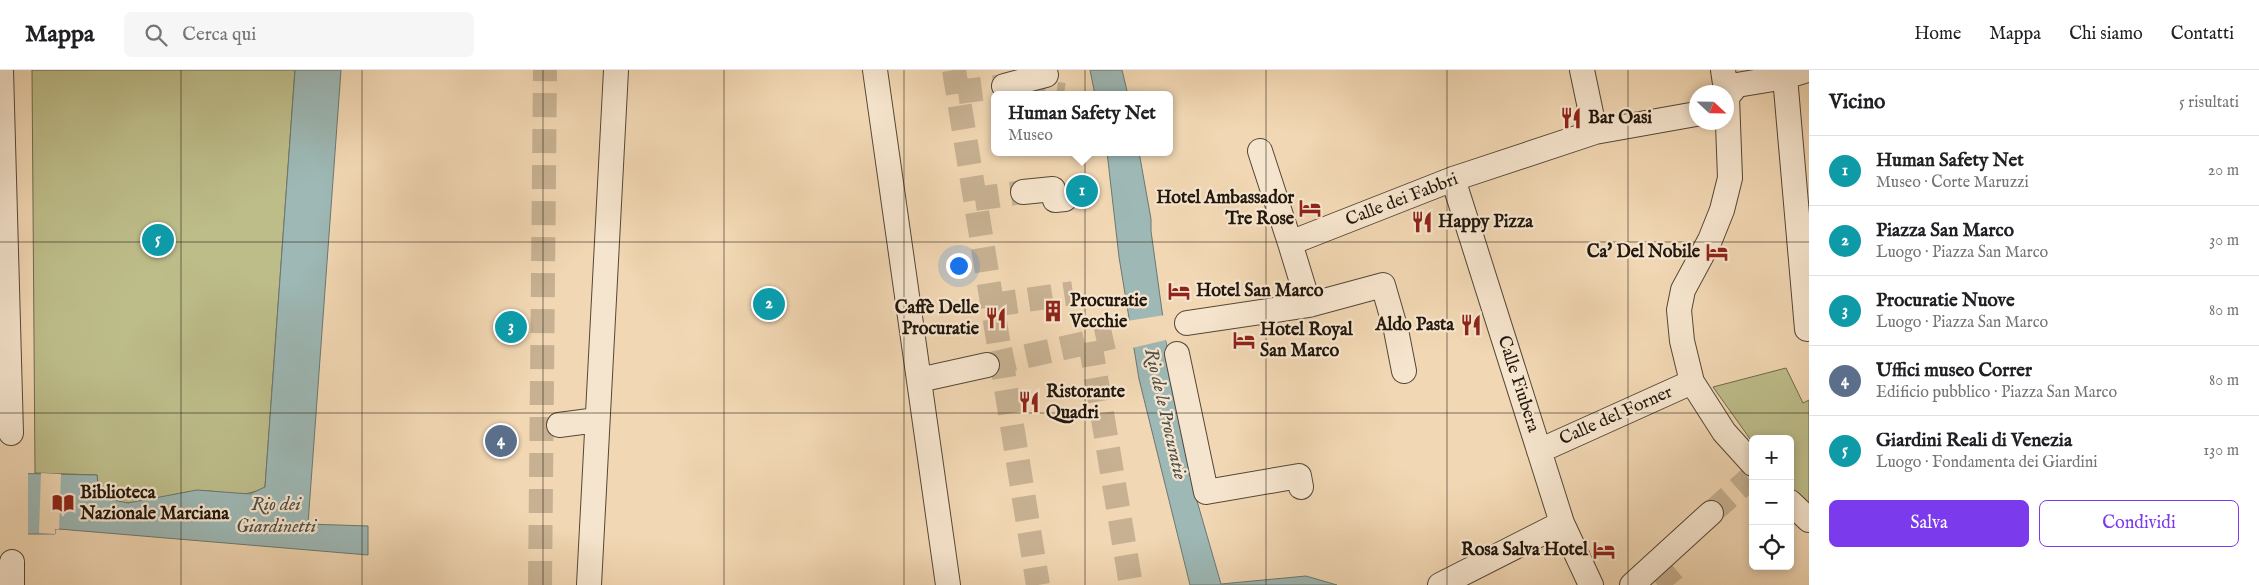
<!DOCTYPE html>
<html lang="it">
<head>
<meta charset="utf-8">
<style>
	:root { --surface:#fff; --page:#f6f6f6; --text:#202124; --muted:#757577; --line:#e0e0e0; --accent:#7c3aed }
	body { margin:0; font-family:"IM FELL English",serif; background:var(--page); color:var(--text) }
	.controls { position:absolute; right:15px; bottom:15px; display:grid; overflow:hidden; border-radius:8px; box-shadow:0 2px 8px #0003 }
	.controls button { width:45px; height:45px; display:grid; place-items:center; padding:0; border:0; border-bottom:1px solid var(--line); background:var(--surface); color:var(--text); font:25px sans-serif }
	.compass { position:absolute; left:1689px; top:15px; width:45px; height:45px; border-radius:50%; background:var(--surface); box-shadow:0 2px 8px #0003; rotate:112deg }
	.you { position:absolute; left:958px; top:195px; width:18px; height:18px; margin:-12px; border:4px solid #fff; border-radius:50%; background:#1a73e8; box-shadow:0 0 0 8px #1a73e833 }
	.badge { display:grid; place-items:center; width:32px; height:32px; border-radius:50%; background:var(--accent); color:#fff; font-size:16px; font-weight:700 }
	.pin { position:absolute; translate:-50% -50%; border:2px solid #fff; box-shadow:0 1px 5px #0006 }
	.popup { position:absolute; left:991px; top:21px; width:182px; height:65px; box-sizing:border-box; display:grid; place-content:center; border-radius:8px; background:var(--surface); filter:drop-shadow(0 1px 4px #0005); font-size:16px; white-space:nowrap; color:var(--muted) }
	.popup b { font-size:19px; color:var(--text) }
	.popup::after { content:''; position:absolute; left:50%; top:100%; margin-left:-10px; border:10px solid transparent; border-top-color:var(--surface) }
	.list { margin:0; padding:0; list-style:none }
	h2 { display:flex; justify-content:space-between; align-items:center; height:65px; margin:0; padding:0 20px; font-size:21px }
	h2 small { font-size:16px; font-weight:400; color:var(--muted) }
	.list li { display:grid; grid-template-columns:32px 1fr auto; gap:15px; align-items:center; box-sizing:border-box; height:70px; padding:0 20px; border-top:1px solid var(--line) }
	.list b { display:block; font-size:19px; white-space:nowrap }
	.list p { margin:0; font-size:16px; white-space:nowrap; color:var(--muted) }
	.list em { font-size:16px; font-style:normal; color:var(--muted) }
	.actions { display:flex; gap:10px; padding:15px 20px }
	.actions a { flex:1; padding:11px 0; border:1px solid var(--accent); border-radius:8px; text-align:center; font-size:18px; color:var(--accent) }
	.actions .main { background:var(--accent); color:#fff }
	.icon { flex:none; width:28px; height:28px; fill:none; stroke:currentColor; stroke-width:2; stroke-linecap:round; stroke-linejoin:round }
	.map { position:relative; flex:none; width:1809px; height:515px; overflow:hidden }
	header { display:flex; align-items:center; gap:30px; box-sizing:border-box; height:70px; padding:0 25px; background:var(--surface); border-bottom:1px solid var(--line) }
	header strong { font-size:24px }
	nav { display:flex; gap:28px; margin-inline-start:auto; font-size:18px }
	.search { width:350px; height:45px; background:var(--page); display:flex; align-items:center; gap:12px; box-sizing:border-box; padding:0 18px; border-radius:8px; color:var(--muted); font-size:19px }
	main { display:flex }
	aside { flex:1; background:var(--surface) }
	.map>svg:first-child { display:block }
</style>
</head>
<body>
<header>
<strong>Mappa</strong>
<div class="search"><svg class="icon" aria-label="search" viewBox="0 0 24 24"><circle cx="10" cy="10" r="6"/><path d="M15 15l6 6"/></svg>Cerca qui</div>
<nav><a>Home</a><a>Mappa</a><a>Chi siamo</a><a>Contatti</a></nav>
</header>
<main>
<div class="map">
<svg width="1809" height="515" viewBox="0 0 1809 515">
	<rect width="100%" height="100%" fill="#f1d7b3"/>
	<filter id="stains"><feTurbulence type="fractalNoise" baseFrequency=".004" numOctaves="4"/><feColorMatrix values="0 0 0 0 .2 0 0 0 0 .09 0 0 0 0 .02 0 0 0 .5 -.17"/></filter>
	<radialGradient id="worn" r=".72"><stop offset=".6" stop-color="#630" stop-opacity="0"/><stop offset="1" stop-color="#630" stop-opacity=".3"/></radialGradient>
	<!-- green -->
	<path fill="#bdbd8a" stroke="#6f6a4c" d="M32,0h263l-30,417c-24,14 -43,2 -69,4 -21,1 -50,14 -69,12 -11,-1 -20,-5 -28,-11l-2,-17 -62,-2z
		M1786,298l17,35 6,-3v105l-19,-16v-50h-37v4l-40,-56z"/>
	<!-- water -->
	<path fill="#9db8b5" stroke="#6b7872" d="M295,0h46l-33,454 60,2v29l-309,-26h-4v5h-55v-61l97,2 2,17 9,7 20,4 69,-13 53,4 15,-7z
		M1090,0h32l6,25h-33z
		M1107,82h32l12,67v12l15,109 29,154 26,90 85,-8 31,9h-147l-51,-206 -20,-122z"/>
	<!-- pier -->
	<path fill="#f1d7b3" d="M1165,245l7,40h-2l-4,-15 -34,8 -5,-27z
		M0,400l28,1v65h-28z
		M41,403l20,1 -2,55h-4v5l-16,-1z"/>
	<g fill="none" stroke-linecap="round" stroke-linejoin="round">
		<!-- pedestrian-tunnel -->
		<path stroke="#c7b192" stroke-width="24" stroke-dasharray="24 12" stroke-linecap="butt" d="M954,0l84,515
			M1023,11l26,12 15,2
			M958,22l46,-6
			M975,129l48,-7
			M993,235l80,-12
			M1090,272l41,243
			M991,294l122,-27
			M1711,443l38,-34
			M1660,499l13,16
			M540,515l5,-515"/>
		<!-- pedestrian casing -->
		<g stroke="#554736" stroke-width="26">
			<path id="pedestrian" d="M1,0l10,363
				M875,0l73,515
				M1582,0l13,62
				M1723,0l4,27 3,81 -8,32 -12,30 -27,50 -4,20 3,31 10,41 32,50 29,32
				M1785,7l22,252
				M1004,16l42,-11
				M1726,28l11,-13 48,-8 22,-7
				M1260,81l30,92
				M1453,109l109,344 29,62
				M1023,122l30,-3 2,11 10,-1
				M1309,235l74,-20 13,45 8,41
				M1187,253l122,-18 -19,-62 163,-64 142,-47 101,-18
				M1177,284l29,138 93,-16 2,11
				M919,310l68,-15
				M559,355l38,-5
				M1539,381l153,-69
				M1790,432l19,18
				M12,515v-23
				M589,515l27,-515
				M1440,515l122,-62
				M1632,515l79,-72"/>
		</g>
		<!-- pedestrian -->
		<use href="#pedestrian" stroke="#f6e5ce" stroke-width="24"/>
	</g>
	<!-- grid -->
	<path fill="none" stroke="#21170d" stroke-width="1" stroke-opacity="0.55" d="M181,0v515M362,0v515M543,0v515M724,0v515M904,0v515M1085,0v515M1266,0v515M1447,0v515M1628,0v515M0,172h1809M0,343h1809"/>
	<!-- icons -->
	<defs>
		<g id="restaurant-bare" transform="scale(1.725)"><path d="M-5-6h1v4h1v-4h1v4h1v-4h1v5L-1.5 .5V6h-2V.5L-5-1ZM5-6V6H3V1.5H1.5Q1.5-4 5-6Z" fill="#8f2418" stroke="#f6e5ce" stroke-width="2.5" paint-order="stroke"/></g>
		<g id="hotel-bare" transform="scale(1.725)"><path d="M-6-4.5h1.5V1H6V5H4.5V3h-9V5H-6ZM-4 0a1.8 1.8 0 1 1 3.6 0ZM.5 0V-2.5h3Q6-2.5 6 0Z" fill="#8f2418" stroke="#f6e5ce" stroke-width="2.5" paint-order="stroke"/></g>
		<g id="building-bare" transform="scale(1.725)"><path d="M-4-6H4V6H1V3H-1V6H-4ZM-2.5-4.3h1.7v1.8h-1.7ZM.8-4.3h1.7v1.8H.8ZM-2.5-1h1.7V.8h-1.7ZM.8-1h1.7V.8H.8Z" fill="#8f2418" stroke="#f6e5ce" stroke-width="2.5" paint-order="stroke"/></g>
		<g id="library-bare" transform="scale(1.725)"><path d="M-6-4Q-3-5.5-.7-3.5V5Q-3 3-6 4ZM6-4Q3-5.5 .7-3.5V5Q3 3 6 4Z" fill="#8f2418" stroke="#f6e5ce" stroke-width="2.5" paint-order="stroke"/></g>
	</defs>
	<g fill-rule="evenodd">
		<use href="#restaurant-bare" x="1571" y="48"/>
		<use href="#hotel-bare" x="1310" y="138"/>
		<use href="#restaurant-bare" x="1422" y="152"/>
		<use href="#hotel-bare" x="1717" y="182"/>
		<use href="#hotel-bare" x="1179" y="221"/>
		<use href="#building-bare" x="1053" y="241"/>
		<use href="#restaurant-bare" x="996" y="248"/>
		<use href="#restaurant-bare" x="1471" y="255"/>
		<use href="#hotel-bare" x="1244" y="270"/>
		<use href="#restaurant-bare" x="1029" y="332"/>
		<use href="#library-bare" x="63" y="433"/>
		<use href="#hotel-bare" x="1604" y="480"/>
	</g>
	<g text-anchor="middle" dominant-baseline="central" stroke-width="4.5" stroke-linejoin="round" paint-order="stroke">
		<!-- poi labels -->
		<g font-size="18" font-weight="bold" fill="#21170d" stroke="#f6e5ce" text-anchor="start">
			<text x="1588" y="48">Bar Oasi</text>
			<text x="1294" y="128" text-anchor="end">Hotel Ambassador<tspan x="1294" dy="21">Tre Rose</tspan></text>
			<text x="1438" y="152">Happy Pizza</text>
			<text x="1700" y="182" text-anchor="end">Ca' Del Nobile</text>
			<text x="1196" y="221">Hotel San Marco</text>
			<text x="1070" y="231">Procuratie<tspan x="1070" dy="21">Vecchie</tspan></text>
			<text x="979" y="238" text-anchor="end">Caffè Delle<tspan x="979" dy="21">Procuratie</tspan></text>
			<text x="1454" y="255" text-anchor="end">Aldo Pasta</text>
			<text x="1260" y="260">Hotel Royal<tspan x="1260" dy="21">San Marco</tspan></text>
			<text x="1046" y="322">Ristorante<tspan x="1046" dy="21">Quadri</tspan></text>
			<text x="80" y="423">Biblioteca<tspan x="80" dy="21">Nazionale Marciana</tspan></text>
			<text x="1588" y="480" text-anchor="end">Rosa Salva Hotel</text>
		</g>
		<!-- street labels -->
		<g font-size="18" fill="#21170d" stroke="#f6e5ce">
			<text transform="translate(1402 130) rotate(-21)">Calle dei Fabbri</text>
			<text transform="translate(1518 314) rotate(72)">Calle Fiubera</text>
			<text transform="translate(1616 346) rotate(-24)">Calle del Forner</text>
		</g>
		<!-- water labels -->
		<g font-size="19" font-style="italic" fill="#4c4f48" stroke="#f6e5ce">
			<text transform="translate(1165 344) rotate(77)">Rio de le Procuratie</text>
			<text x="276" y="435">Rio dei<tspan x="276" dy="22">Giardinetti</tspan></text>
		</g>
	</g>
	<rect width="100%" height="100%" filter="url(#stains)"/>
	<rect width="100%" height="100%" fill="url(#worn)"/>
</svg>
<div class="controls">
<button>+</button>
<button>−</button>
<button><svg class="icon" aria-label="locate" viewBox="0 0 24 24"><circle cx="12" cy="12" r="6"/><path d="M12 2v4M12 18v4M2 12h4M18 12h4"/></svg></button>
</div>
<svg class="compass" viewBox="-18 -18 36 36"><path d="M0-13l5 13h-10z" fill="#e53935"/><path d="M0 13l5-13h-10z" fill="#757577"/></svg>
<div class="you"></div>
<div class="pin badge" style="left:1082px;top:121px;background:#0f9aa8">1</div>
<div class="popup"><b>Human Safety Net</b>Museo</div>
<div class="pin badge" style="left:769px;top:234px;background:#0f9aa8">2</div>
<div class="pin badge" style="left:511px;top:257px;background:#0f9aa8">3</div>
<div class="pin badge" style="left:501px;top:371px;background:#5c6f8a">4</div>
<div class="pin badge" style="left:158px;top:170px;background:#0f9aa8">5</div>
</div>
<aside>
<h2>Vicino<small>5 risultati</small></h2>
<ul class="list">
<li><span class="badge" style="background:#0f9aa8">1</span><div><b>Human Safety Net</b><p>Museo · Corte Maruzzi</p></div><em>20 m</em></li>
<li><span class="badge" style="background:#0f9aa8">2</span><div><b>Piazza San Marco</b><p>Luogo · Piazza San Marco</p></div><em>30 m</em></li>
<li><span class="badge" style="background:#0f9aa8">3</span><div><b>Procuratie Nuove</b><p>Luogo · Piazza San Marco</p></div><em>80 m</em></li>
<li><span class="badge" style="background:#5c6f8a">4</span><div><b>Uffici museo Correr</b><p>Edificio pubblico · Piazza San Marco</p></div><em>80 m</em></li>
<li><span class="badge" style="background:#0f9aa8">5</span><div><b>Giardini Reali di Venezia</b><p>Luogo · Fondamenta dei Giardini</p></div><em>130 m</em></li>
</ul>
<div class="actions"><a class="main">Salva</a><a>Condividi</a></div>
</aside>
</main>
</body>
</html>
